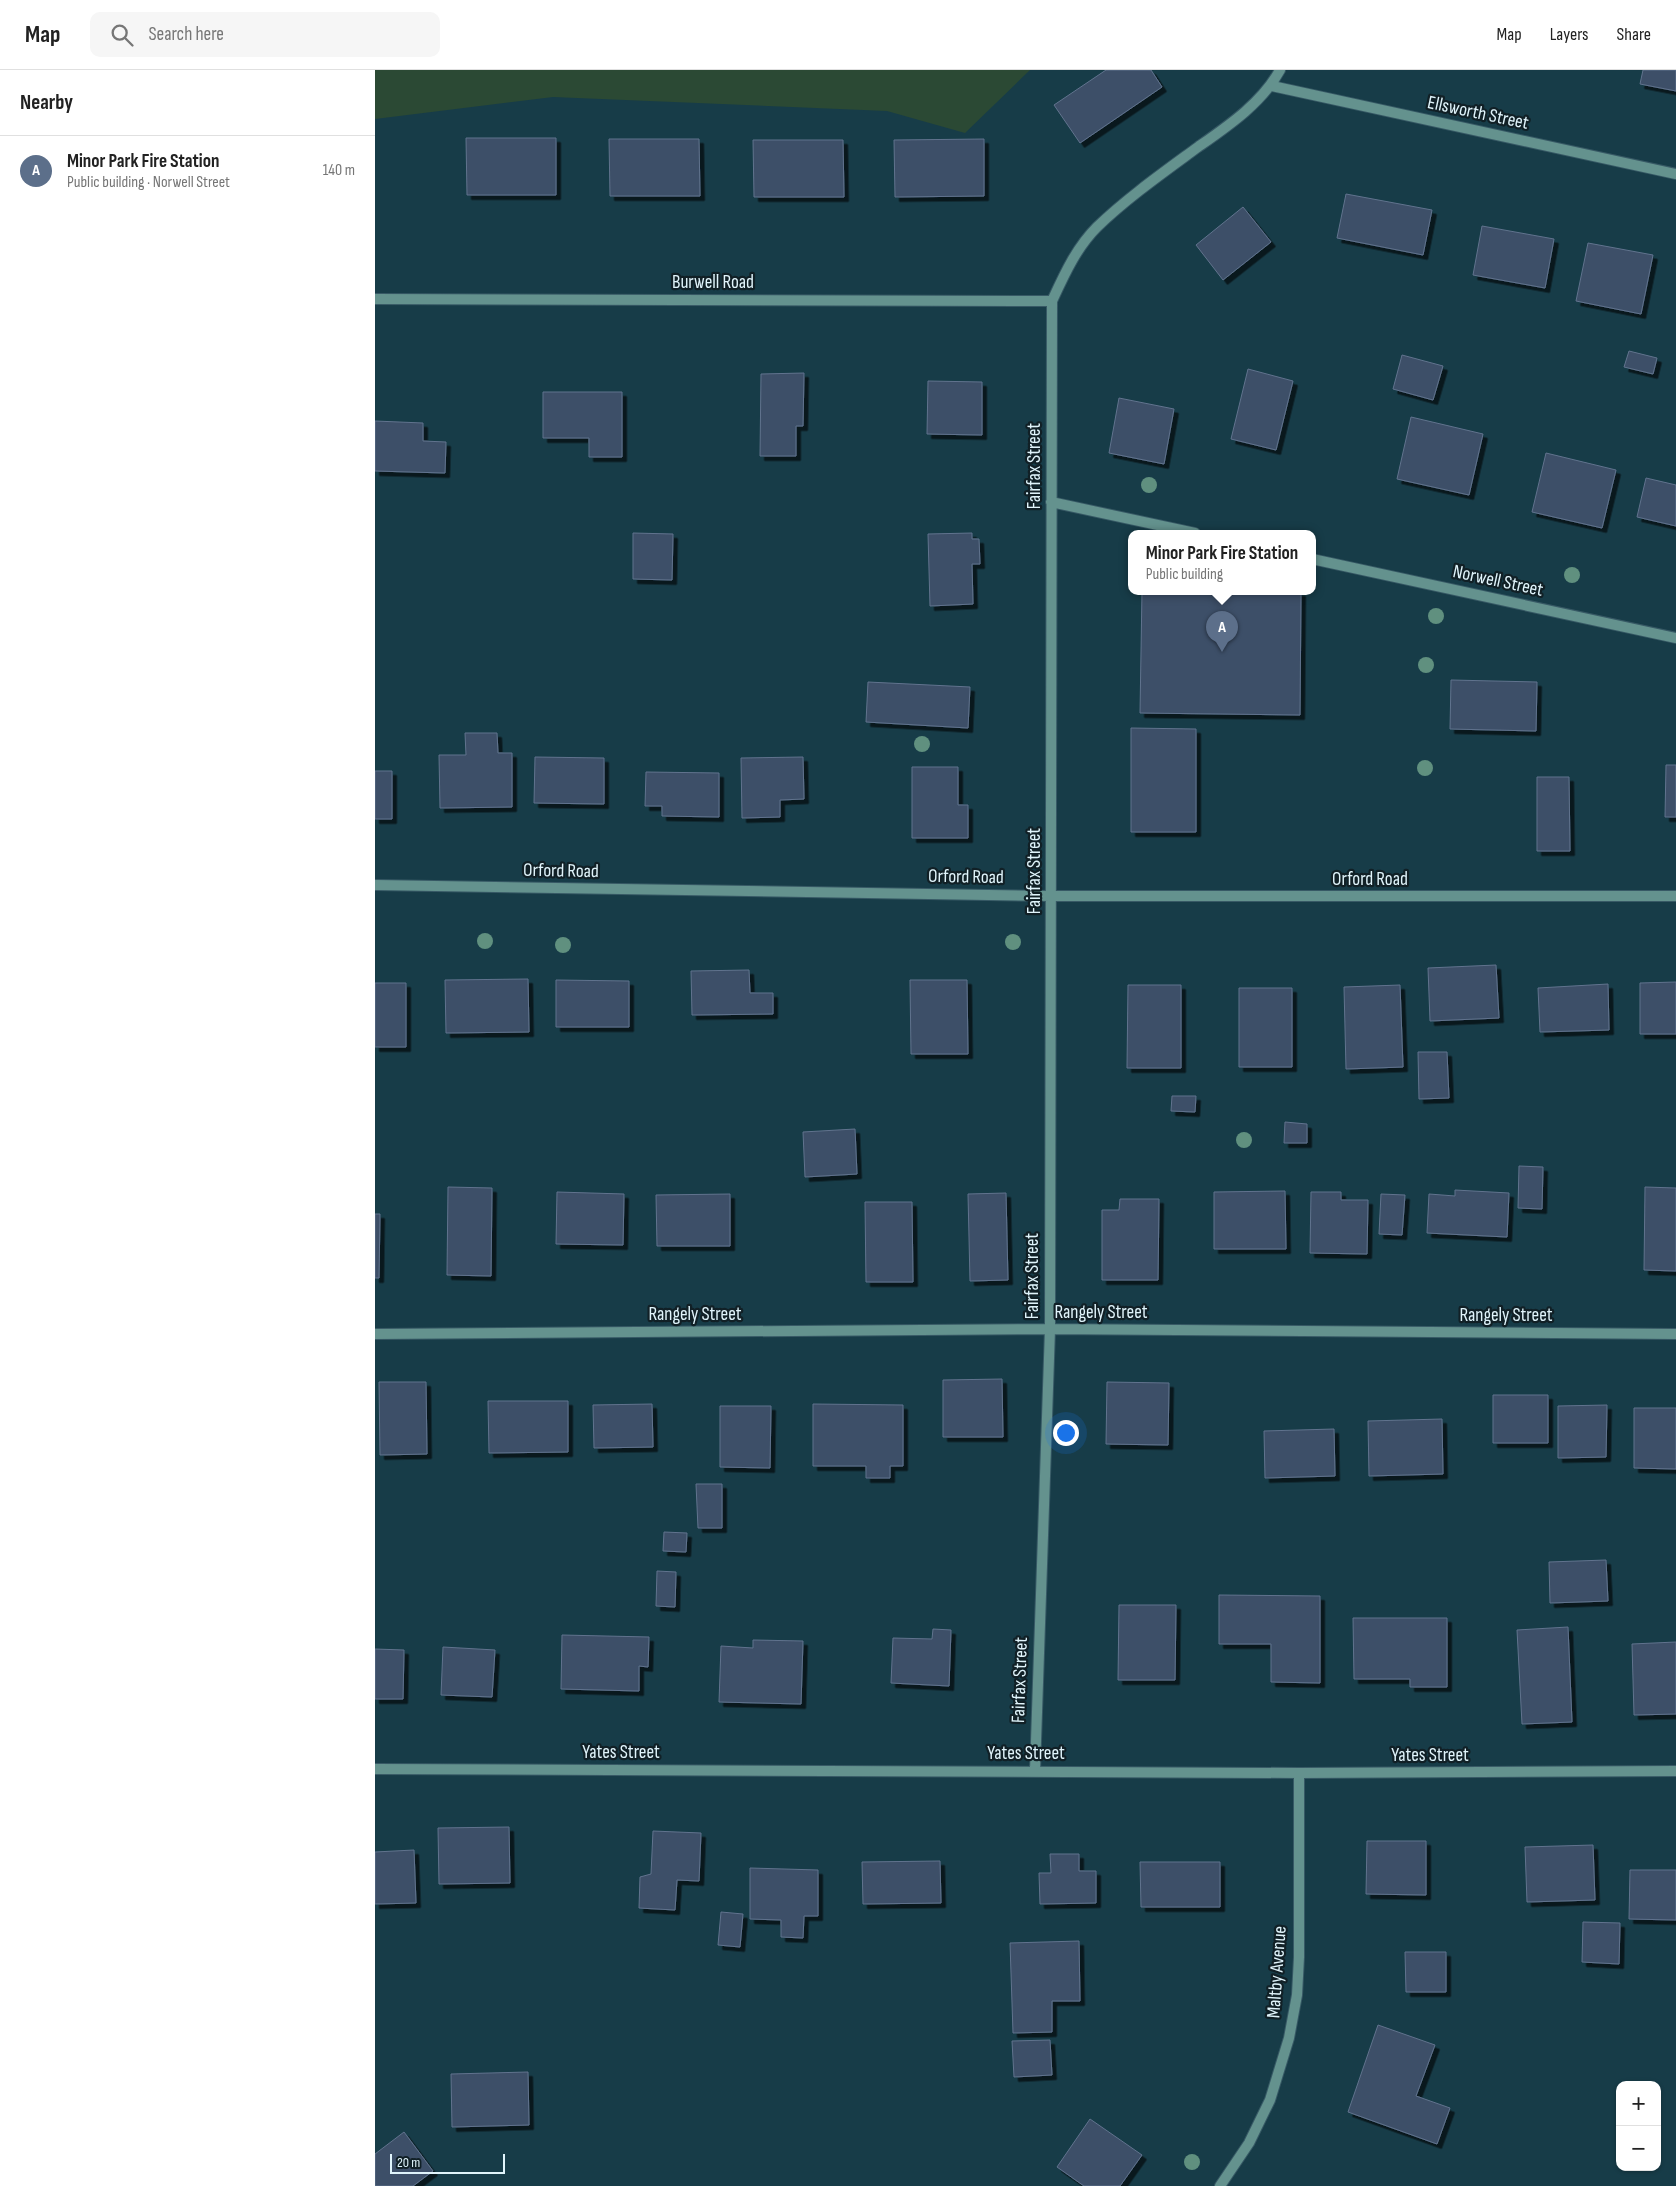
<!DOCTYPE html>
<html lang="en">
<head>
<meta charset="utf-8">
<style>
	:root { --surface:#fff; --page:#f6f6f6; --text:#222; --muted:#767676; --line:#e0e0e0; --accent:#2563eb }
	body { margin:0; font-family:"Sofia Sans Condensed",sans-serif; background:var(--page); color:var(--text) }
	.controls { position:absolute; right:15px; bottom:15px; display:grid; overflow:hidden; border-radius:10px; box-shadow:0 1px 4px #0004 }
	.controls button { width:45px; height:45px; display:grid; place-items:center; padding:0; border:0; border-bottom:1px solid var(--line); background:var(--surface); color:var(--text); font:25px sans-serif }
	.scale { position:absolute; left:15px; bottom:12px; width:115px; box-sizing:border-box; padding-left:5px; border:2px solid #e0f4fb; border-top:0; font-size:14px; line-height:18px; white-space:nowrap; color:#e0f4fb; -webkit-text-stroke:4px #112026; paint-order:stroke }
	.you { position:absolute; left:690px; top:1362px; width:18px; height:18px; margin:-12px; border:4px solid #fff; border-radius:50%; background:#1a73e8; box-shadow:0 0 0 8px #1a73e833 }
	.badge { display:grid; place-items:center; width:32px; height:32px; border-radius:50%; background:var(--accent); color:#fff; font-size:16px; font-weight:700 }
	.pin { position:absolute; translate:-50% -41px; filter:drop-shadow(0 1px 2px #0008) }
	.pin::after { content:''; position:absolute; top:26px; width:18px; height:15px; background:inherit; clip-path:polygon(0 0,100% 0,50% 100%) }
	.popup { position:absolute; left:753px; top:460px; width:188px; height:65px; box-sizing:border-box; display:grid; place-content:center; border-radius:10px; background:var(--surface); filter:drop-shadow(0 1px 4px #0005); font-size:16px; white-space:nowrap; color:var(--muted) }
	.popup b { font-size:19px; color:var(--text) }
	.popup::after { content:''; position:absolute; left:50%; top:100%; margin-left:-10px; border:10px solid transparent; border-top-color:var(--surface) }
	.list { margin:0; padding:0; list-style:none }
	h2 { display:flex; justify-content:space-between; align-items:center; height:65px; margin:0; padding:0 20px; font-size:21px }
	h2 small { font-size:16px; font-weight:400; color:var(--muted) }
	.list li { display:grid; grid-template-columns:32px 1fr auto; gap:15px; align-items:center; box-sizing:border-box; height:70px; padding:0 20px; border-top:1px solid var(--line) }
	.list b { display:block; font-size:19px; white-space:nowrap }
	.list p { margin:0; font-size:16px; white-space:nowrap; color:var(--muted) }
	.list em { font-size:16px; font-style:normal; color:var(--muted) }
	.icon { flex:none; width:28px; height:28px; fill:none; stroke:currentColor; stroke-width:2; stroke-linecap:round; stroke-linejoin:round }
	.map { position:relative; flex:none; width:1301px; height:2116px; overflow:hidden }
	header { display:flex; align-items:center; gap:30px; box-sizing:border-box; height:70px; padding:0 25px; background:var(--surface); border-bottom:1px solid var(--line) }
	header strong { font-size:24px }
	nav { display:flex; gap:28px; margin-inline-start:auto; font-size:18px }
	.search { width:350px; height:45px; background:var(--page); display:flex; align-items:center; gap:12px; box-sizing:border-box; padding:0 18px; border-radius:10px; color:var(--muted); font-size:19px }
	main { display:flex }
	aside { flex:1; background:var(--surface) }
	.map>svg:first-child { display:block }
</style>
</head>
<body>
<header>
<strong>Map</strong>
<div class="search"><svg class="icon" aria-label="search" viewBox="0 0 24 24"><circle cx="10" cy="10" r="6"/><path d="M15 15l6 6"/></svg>Search here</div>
<nav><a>Map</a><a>Layers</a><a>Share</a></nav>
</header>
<main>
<aside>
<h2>Nearby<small></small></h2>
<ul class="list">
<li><span class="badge" style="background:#5c6f8a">A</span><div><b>Minor Park Fire Station</b><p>Public building · Norwell Street</p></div><em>140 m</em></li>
</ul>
</aside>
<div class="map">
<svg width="1301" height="2116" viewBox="0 0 1301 2116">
	<defs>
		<filter id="shadow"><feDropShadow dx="4.5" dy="4.5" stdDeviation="0" flood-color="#0009"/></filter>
	</defs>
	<rect width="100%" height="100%" fill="#173c48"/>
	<!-- green -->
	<path fill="#2b4934" d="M0,0h655l-65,63 -78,-22 -334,-14 -178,22z"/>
	<!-- building -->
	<path fill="#3d4f67" stroke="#61738e" filter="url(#shadow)" d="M731,0h45l11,17 -82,56 -26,-38z
		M1268,0h33v21l-36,-7z
		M91,68h90v57h-89z
		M234,69h90l1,57h-90z
		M609,69v57l-89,1 -1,-57z
		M378,70h90l1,57h-90z
		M971,124l86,16 -9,45 -86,-17z
		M868,137l28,35 -48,38 -27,-35z
		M1107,156l72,13 -9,49 -72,-13z
		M1213,173l65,12 -12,59 -65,-13z
		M1254,281l28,7 -4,16 -29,-7z
		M1027,285l41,11 -10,34 -40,-11z
		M873,299l45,12 -17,69 -45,-11z
		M429,303l-1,53h-7v30h-36l1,-82z
		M553,311l54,1v53l-55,-1z
		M168,322h79v65h-33v-19h-46z
		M744,328l55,11 -10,55 -55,-11z
		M1036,347l72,17 -14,61 -72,-16z
		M0,351l48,2v18l23,1 -1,31 -70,-2z
		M1171,383l70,17 -14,58 -70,-16z
		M1271,408l30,7v41l-39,-9z
		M258,463l40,1 -1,46 -39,-1z
		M597,463v6h7l1,25h-8l1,40 -43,2 -2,-72z
		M767,521l159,1 -1,123 -160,-2z
		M1076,610l86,2 -1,49 -86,-2z
		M493,612l102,5 -2,41 -102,-6z
		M756,658l65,1v103h-65z
		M90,663h32l1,20h14v54l-72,1 -1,-53h27z
		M160,687l69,1v46l-70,-1z
		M428,687l1,42 -24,1v17l-38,1 -1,-60z
		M1291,695h10v52h-11z
		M537,697h46v38h10v33h-56z
		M0,701h17v48h-17z
		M271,702l73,1v44l-57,-1v-10h-17z
		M1162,707h32l1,74h-33z
		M1121,895l3,53 -69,3 -2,-53z
		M374,900l1,23h23v21l-81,1 -1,-44z
		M153,909l1,53 -83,1 -1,-53z
		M181,910l73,1v46h-73z
		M535,910h57l1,74h-57z
		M1301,912v52h-36v-51z
		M0,913h31v64h-31z
		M1233,914l1,46 -69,2 -2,-44z
		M753,915h53v83h-54z
		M1025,915l3,82 -57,2 -2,-82z
		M864,918h53v79h-53z
		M1043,982h29l2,46 -30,1z
		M797,1026h24l-1,16 -24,-1z
		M910,1052l22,2v19h-23z
		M480,1059l2,45 -52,3 -2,-45z
		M1144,1096l24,1 -1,42 -24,-1z
		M73,1117l44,1 -1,88 -44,-1z
		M1270,1117l31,1v83l-32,-1z
		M1080,1120l54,3 -2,44 -80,-4 2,-39 26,2z
		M910,1121l1,58h-72v-57z
		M182,1122l67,2 -1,51 -67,-1z
		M936,1122h30v8h27l-1,54 -57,-1z
		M631,1123l2,87 -38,1 -2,-87z
		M355,1124v52h-73l-1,-51z
		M1006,1124l24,1 -3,40 -23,-1z
		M745,1129h39l-1,81h-56v-70h17z
		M490,1132h47l1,80h-47z
		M0,1144h5l-1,64h-4z
		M627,1309l1,58h-60v-57z
		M4,1312h47l1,72 -47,1z
		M732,1312l62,1 -1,62 -62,-1z
		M1118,1325h55v48h-55z
		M113,1331h80v51l-79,1z
		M277,1334l1,43 -59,1 -1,-43z
		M438,1334l90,1v61h-13v12h-24v-12h-53z
		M1232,1335l-1,52 -48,1v-52z
		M345,1336h51l-1,62 -50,-1z
		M1259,1338h42v61l-42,-1z
		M1067,1349l1,55 -74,2 -1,-55z
		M959,1359l1,47 -70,2 -1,-47z
		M321,1414h26v44h-24z
		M289,1462l23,1 -1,19 -23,-1z
		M1231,1490l2,41 -58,2 -1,-41z
		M282,1501l19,1 -1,35 -19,-1z
		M844,1525l101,1v87l-49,-1v-38h-52z
		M744,1535h57l-1,75h-57z
		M978,1548h94v69h-37v-8h-56z
		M1193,1557l4,95 -50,2 -5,-94z
		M558,1559l18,1 -2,56 -58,-3 2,-45 39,1z
		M187,1565l87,2 -1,30 -9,-1v25l-78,-2z
		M378,1570l50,1 -2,63 -82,-2 2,-56 32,2z
		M1301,1572v72l-42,1 -2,-71z
		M68,1577l52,3 -3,47 -51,-2z
		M0,1579l29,1 -1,49h-28z
		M134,1757l1,56 -71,1 -1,-56z
		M278,1761l48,2 -2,48 -22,-1 -2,30 -36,-2 1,-31 11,-3z
		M992,1771h59v54l-60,-1z
		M1218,1775l2,55 -68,2 -2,-55z
		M39,1780l2,53 -41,1v-52z
		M675,1784h29v17h17v32l-56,1 -1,-31h12z
		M565,1791l1,42 -78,1 -1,-42z
		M765,1792h80v45h-79z
		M375,1798l68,2v46h-14l-1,22 -22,-1v-17l-31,-1z
		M1255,1800h46v50l-47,-1z
		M346,1842l22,2 -3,33 -22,-2z
		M1208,1852l37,1 -1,41 -37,-2z
		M704,1871l1,60h-28v31l-39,1 -3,-90z
		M1030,1882h41v40h-40z
		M1003,1955l57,20 -19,51 34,12 -13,36 -89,-32z
		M675,1970l2,35 -38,2 -2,-36z
		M153,2002l1,53 -77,2 -1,-53z
		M715,2049l52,36 -22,31h-36l-27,-19z
		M29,2062l29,39 -20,15h-38v-32z"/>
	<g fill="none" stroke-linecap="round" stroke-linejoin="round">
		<!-- street casing -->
		<g stroke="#375965" stroke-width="12">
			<path id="street" d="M897,16l404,88
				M0,229l677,2
				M676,432l144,31
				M937,489l364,79
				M0,815l676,11h625
				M0,1264l675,-5 626,5
				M0,1699l924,4 377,-2
				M660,1701l15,-442 2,-1028c12,-26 24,-53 45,-74 30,-29 67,-55 101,-80 30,-21 64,-44 82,-77
				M845,2116l29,-43 21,-43 19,-62 8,-43 2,-38v-184"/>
		</g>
		<!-- street -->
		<use href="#street" stroke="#64928e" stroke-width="10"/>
	</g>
	<!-- trees -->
	<g fill="#60907f">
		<circle cx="774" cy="415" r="8"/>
		<circle cx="1197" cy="505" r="8"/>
		<circle cx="1061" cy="546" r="8"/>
		<circle cx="1051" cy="595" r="8"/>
		<circle cx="547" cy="674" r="8"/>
		<circle cx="1050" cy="698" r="8"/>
		<circle cx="110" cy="871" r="8"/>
		<circle cx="638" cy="872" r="8"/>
		<circle cx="188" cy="875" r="8"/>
		<circle cx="869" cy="1070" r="8"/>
		<circle cx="817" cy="2092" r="8"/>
	</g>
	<g text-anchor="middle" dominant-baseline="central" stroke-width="4.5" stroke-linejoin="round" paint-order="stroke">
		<!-- street labels -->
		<g font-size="19" fill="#e0f4fb" stroke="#112026">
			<text transform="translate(1103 43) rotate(12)">Ellsworth Street</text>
			<text x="338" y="212">Burwell Road</text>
			<text transform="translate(659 396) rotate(-90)">Fairfax Street</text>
			<text transform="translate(1123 511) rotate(12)">Norwell Street</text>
			<text transform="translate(186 801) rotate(1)">Orford Road</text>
			<text transform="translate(659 801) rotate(-90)">Fairfax Street</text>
			<text transform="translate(591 807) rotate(1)">Orford Road</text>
			<text x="995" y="809">Orford Road</text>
			<text transform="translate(657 1206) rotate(-90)">Fairfax Street</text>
			<text x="726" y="1242">Rangely Street</text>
			<text x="320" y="1244">Rangely Street</text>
			<text x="1131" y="1245">Rangely Street</text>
			<text transform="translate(645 1610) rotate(-88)">Fairfax Street</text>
			<text x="246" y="1682">Yates Street</text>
			<text x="651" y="1683">Yates Street</text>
			<text x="1055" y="1685">Yates Street</text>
			<text transform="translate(902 1902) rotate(-86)">Maltby Avenue</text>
		</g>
	</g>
</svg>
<div class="controls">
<button>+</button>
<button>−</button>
</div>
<div class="scale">20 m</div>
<div class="you"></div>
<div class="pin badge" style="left:847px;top:582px;background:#5c6f8a">A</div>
<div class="popup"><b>Minor Park Fire Station</b>Public building</div>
</div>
</main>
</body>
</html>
